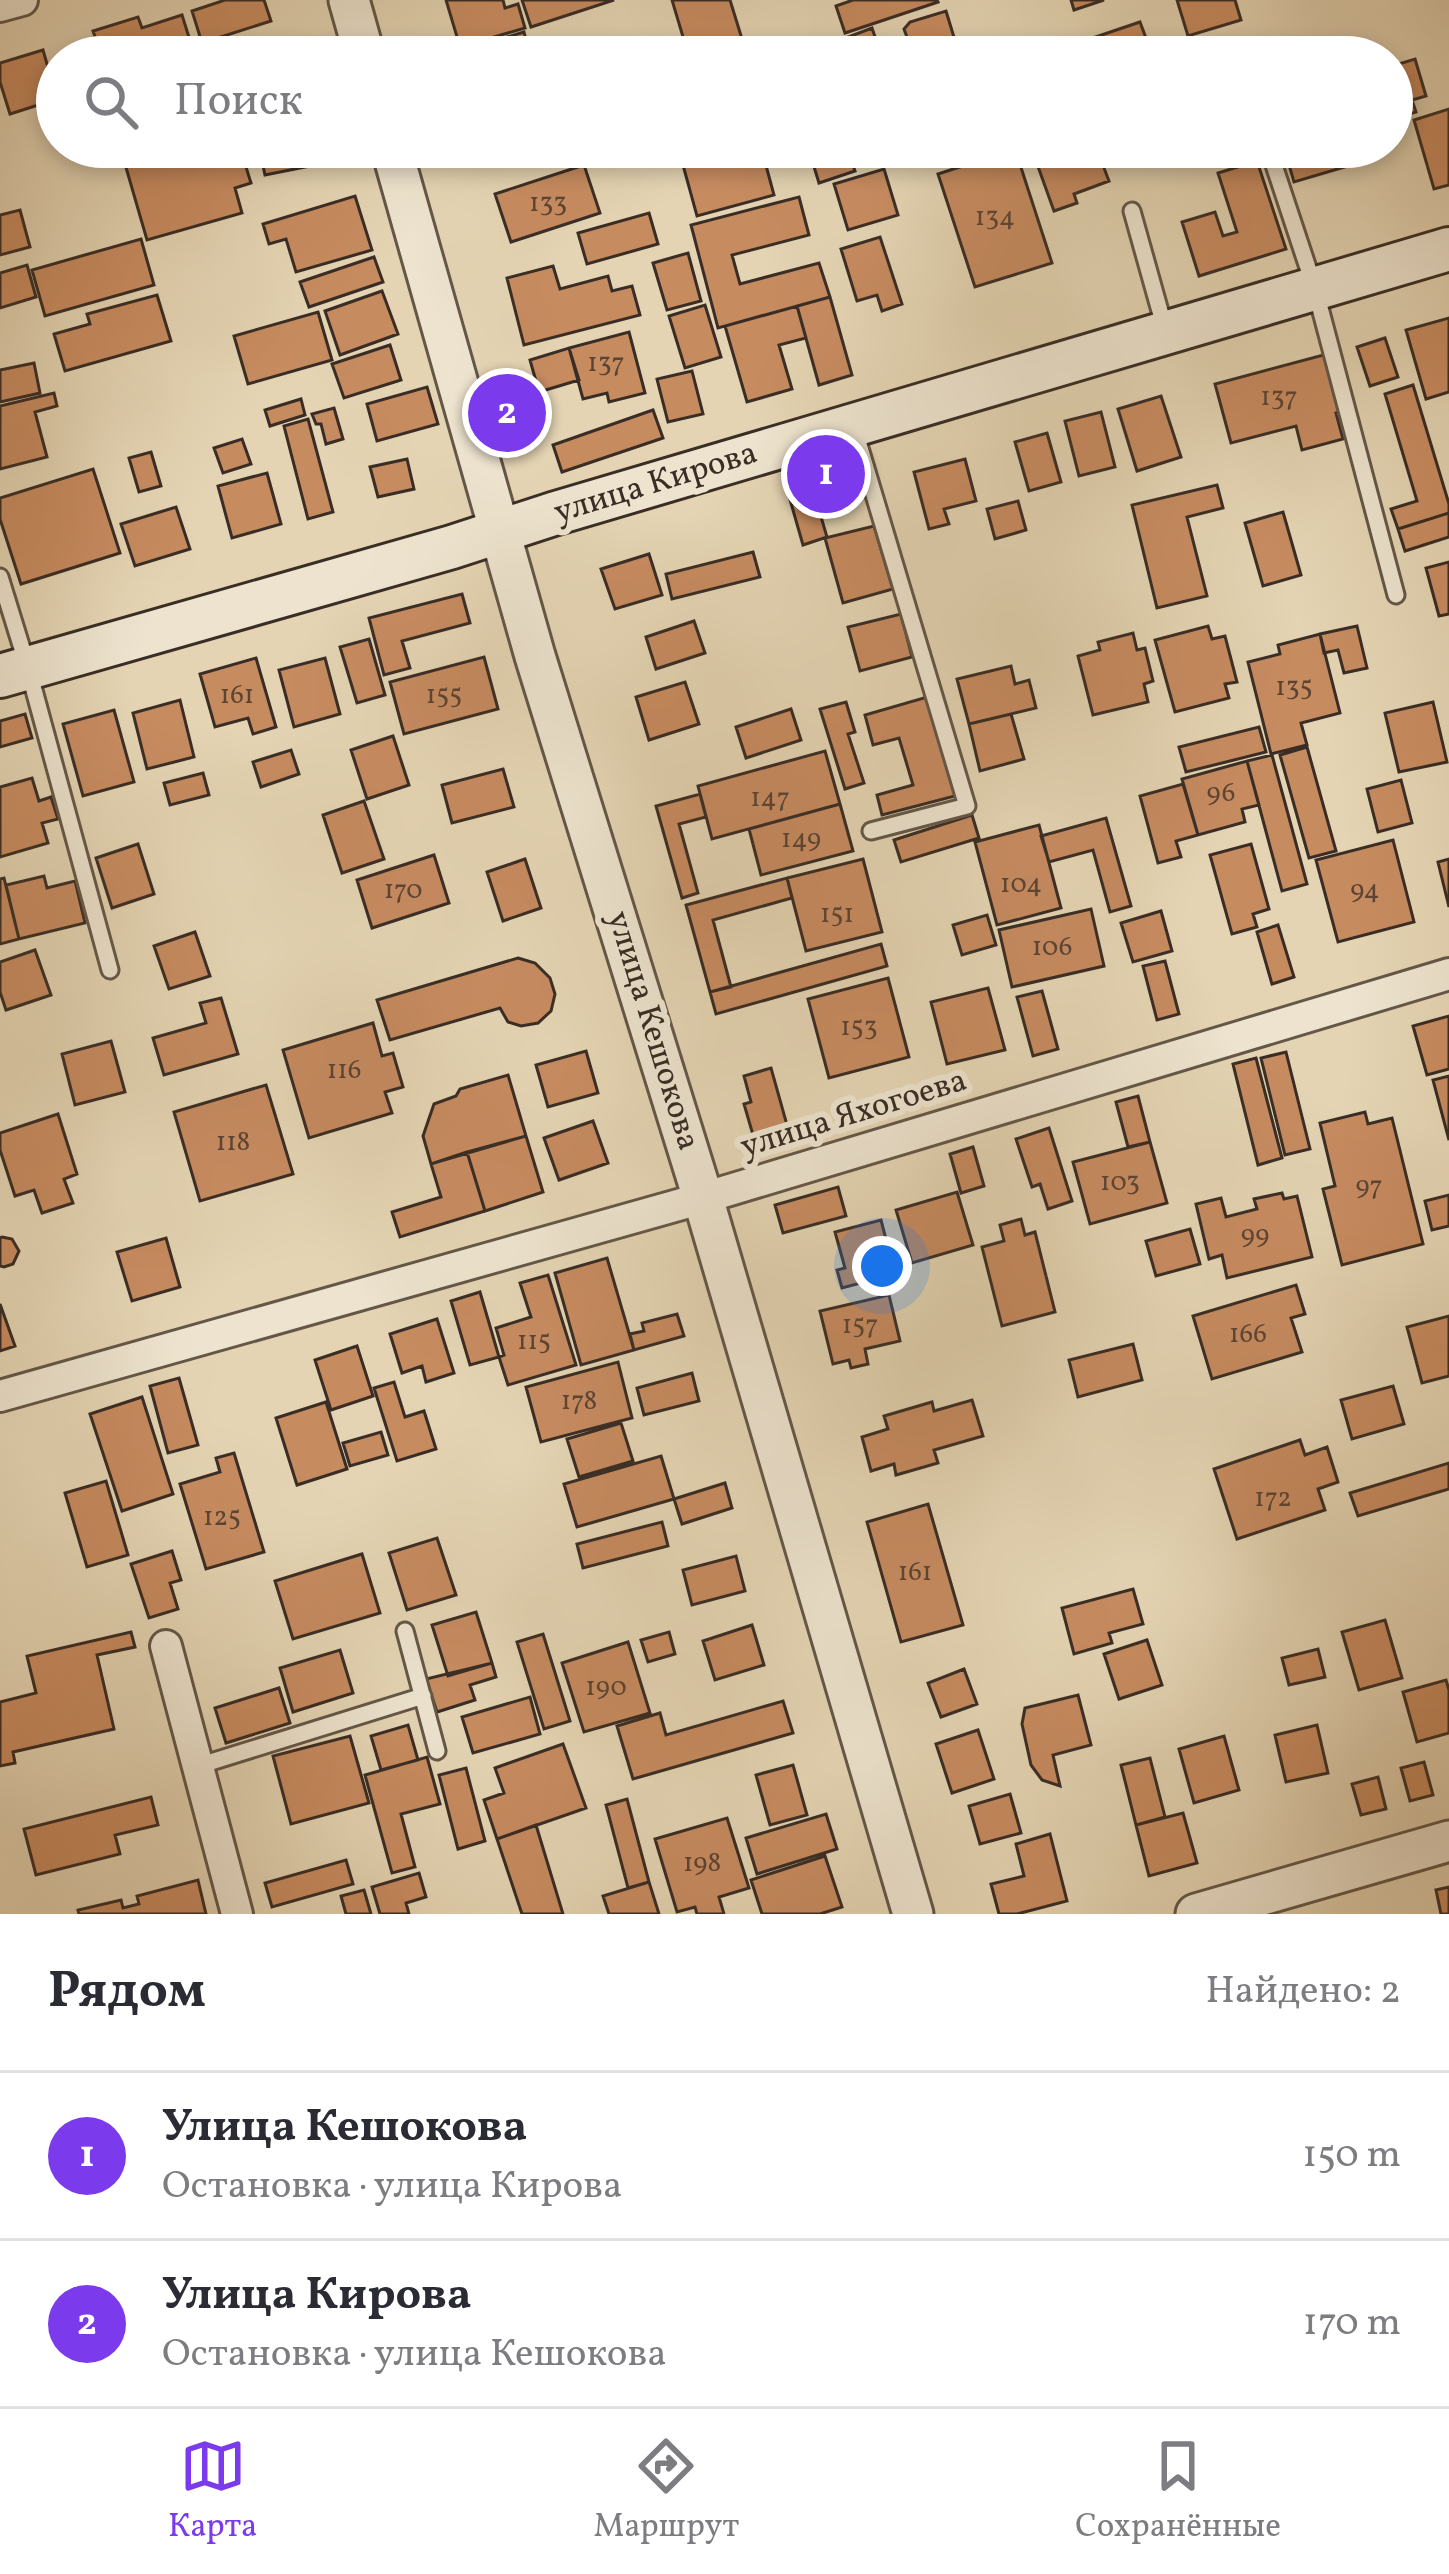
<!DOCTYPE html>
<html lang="ru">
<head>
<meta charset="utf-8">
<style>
	:root { --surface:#fff; --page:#f2f2f3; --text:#2b2b33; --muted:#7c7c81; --line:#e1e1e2; --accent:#7c3aed }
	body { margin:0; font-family:Vollkorn,serif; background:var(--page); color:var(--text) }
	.you { position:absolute; left:882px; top:1266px; width:42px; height:42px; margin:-30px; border:9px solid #fff; border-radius:50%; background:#1a73e8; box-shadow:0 0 0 18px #1a73e833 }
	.badge { display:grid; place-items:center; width:78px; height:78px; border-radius:50%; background:var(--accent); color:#fff; font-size:39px; font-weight:700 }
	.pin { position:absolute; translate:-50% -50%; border:6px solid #fff; box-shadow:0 3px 12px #0006 }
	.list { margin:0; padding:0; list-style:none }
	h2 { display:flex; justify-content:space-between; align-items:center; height:156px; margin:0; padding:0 48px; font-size:51px }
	h2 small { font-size:39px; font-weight:400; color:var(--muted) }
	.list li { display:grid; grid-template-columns:78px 1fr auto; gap:36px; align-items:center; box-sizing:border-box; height:168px; padding:0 48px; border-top:3px solid var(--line) }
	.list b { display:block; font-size:45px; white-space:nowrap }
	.list p { margin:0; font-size:39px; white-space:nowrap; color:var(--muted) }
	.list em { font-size:39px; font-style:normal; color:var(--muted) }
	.icon { flex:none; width:66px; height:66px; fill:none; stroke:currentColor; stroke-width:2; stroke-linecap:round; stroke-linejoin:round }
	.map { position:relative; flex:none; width:1449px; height:1914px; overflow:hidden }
	.search { position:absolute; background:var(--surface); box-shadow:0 6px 18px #0003; left:36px; right:36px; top:36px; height:132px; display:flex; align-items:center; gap:30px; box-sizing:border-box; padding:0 42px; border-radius:66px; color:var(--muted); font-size:45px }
	.sheet { height:492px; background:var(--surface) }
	nav { display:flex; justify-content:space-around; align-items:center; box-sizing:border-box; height:168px; border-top:3px solid var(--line); background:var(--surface); font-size:33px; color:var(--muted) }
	nav a { display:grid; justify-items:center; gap:6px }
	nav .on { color:var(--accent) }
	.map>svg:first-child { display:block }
</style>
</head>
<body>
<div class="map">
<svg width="1449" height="1914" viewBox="0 0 1449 1914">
	<rect width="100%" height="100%" fill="#e4d4b3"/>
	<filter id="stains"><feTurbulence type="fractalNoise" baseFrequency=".00167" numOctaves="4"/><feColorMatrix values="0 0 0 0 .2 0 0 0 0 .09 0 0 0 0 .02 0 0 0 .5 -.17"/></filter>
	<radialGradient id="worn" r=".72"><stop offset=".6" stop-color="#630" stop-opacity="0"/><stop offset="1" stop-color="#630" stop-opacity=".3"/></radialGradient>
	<!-- building -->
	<path fill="#c78b60" stroke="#392d25" stroke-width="3" d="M225,0h39l7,21 -69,22 -10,-32z
		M446,0h57l2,8 13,-4 7,24 -65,19z
		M522,0h92l-83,27z
		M672,0h58l17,55 -58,2z
		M853,0h84l1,2 -93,31 -9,-27z
		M1071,0h33l-30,10z
		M1177,0h58l6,20 -53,16z
		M946,11l14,46h-36l-4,-16 -12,-1 -4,-11 6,-7z
		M182,15l11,35 -20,7h-71l-9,-26 45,-14 4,11z
		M1140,22l13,35h-77l-4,-12z
		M872,28l10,29h-50l-5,-12z
		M524,32l4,16 -30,9h-58z
		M43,50l14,49 -47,15 -10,-32v-19z
		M1415,59l11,37 -14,4 4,12 -24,7v-53z
		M1449,109v76l-15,4 -20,-69z
		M188,147h31l4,12 19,-5 9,29 -16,5 7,25 -95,27 -22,-76z
		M259,147h89l2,11 -85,17z
		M553,147h40l-37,10z
		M678,147h83l13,48 -77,21z
		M808,147h39l8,24 -36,12z
		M1031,147h65l13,34 -35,13 3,9 -23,8z
		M1342,147l6,19 -54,16 -10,-34z
		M1015,149l37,114 -77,24 -37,-113z
		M1257,161l29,88 -87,27 -17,-54 33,-10 8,24 14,-4 -19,-59z
		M584,165l16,48 -89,29 -16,-48z
		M884,169l14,46 -50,15 -14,-46z
		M355,196l17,54 -76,22 -10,-33 -17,5 -6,-20z
		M799,197l10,38 -77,20 8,29 79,-21 11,34 -112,31 -27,-103z
		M20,210l10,37 -30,8v-40z
		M649,213l9,31 -71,20 -9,-31z
		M880,237l22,67 -20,7 -5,-16 -20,6 -16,-52z
		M141,239l13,46 -109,31 -13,-46z
		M688,253l13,48 -34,9 -14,-47z
		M374,257l9,25 -74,25 -9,-25z
		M27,265l9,32 -36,11v-35z
		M553,266l7,23 48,-13 4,15 20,-5 8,29 -116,30 -17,-67z
		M382,291l16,43 -58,21 -15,-44z
		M157,295l14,46 -106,30 -11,-37 36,-10 -3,-10z
		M830,297l22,78 -33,10 -22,-79z
		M705,305l16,52 -36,11 -16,-52z
		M797,306l9,32 -27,7 13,44 -45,13 -22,-76z
		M318,312l14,48 -84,24 -14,-48z
		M1449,318v74l-23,7 -20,-69z
		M629,332l16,61 -36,9 -2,-9 -24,6 -14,-51z
		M1385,338l13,39 -28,9 -13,-39z
		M390,345l11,35 -57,18 -12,-34z
		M569,348l10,32 -40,12 -9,-32z
		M1327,354l16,57 -7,2 7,26 -41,11 -6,-24 -65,17 -16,-59z
		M34,363l6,30 -40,9v-32z
		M692,371l11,43 -35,8 -11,-43z
		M1413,385l36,119v9l-51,16 -7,-20 26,-8 -32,-107z
		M427,387l11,37 -61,17 -10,-37z
		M54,393l3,13 -22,6 12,45 -47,12v-63z
		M1161,396l20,61 -44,14 -19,-62z
		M301,399l4,16 -35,11 -5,-16z
		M334,408l9,31 -17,5 -5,-20h-5l-4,-10z
		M653,410l10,28 -101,34 -9,-27z
		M1101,412l14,55 -36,9 -14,-55z
		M308,419l25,93 -25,7 -24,-93z
		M1047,433l14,49 -32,9 -14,-49z
		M242,439l9,25 -28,9 -9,-25z
		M151,452l10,34 -22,6 -10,-34z
		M407,459l7,30 -36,8 -8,-30z
		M965,459l11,42 -32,8 5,15 -20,5 -15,-57z
		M93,469l27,84 -99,31 -21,-65v-21z
		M267,473l14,51 -49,14 -14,-52z
		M860,476l6,20 -47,14 8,27 -24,8 -14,-49z
		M1217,485l6,23 -36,9 20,79 -50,12 -25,-103z
		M1018,501l8,29 -31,9 -8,-30z
		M176,507l14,42 -55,17 -14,-42z
		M1283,512l18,63 -38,11 -18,-63z
		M1449,513v24l-44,14 -7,-22z
		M874,526l19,63 -50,14 -18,-65z
		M753,552l7,25 -88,22 -6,-25z
		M649,554l13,41 -47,14 -14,-40z
		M1449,562v52l-10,2 -13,-48z
		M462,594l8,29 -68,18 8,27 -26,7 -15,-57z
		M901,614l11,43 -52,14 -12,-44z
		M694,621l11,32 -49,16 -10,-32z
		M1208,626l4,13 13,-3 12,46 -12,2 4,14 -54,14 -20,-72z
		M1357,626l10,42 -23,5 -6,-23 -14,3 -4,-19z
		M1133,633l4,17 8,-2 8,33 -9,3 4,18 -55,13 -15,-59 22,-6 -2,-8z
		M1320,634l20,79 -39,10 6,22 -36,9 -23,-92 32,-8 -2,-9z
		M369,639l16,56 -28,8 -17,-56z
		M484,657l14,52 -94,25 -14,-52z
		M256,658l20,69 -23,7 -5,-16 -33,9 -15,-53z
		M325,658l15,56 -46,13 -15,-57z
		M1011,666l4,18 14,-4 7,28 -67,16 -12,-45z
		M685,682l14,42 -50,16 -13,-43z
		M927,697l28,99 -73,19 -5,-20 36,-10 -14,-47 -26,7 -8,-30z
		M180,700l14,57 -47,12 -14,-56z
		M846,702l9,30 -7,2 16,49 -19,6 -25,-80z
		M1433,702l14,60 -48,10 -14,-59z
		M791,709l10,31 -55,18 -10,-31z
		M114,710l20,72 -51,14 -20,-72z
		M25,714l7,24 -32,9v-26z
		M1011,714l13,45 -44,12 -11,-47z
		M1259,727l7,25 -80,20 -7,-25z
		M393,736l16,49 -42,14 -16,-49z
		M1307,747l29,104 -27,7 -29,-103z
		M291,750l8,24 -38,13 -8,-25z
		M825,751l15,53 -128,35 -14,-53z
		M1272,755l35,129 -25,7 -35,-130z
		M1247,761l12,44 -17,4 3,13 -47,13 -16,-56z
		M503,769l11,38 -62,16 -10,-38z
		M203,773l6,22 -39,10 -6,-22z
		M32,778l7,23 12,-4 7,22 -16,4 6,20 -48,14v-70z
		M1401,780l11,43 -34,9 -11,-43z
		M1183,784l15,51 -22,6 5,16 -23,6 -18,-67z
		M700,794l6,23 -27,7 19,69 -16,5 -26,-92z
		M364,801l20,58 -42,14 -19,-58z
		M840,804l13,47 -92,24 -12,-46z
		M972,815l7,23 -78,24 -7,-22z
		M1106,818l25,88 -21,6 -17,-62 -44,12 -8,-26z
		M1039,825l22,83 -64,17 -22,-83z
		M1393,840l21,82 -76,20 -22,-82z
		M138,844l16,50 -42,14 -16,-50z
		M1251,844l18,65 -16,5 4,13 -25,7 -22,-79z
		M434,855l15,48 -77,25 -15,-48z
		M525,859l16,49 -38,13 -16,-49z
		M863,859l19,73 -76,19 -19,-73z
		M1449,859v48l-11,-45z
		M44,876l3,12 28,-7 10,42 -66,16 -13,-54z
		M4,878l15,61 -19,5v-65z
		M787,878l5,20 -79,22 18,67 -21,5 -24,-87z
		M1091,909l13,57 -92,21 -13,-57z
		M1161,911l11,40 -39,11 -12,-39z
		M987,915l9,30 -34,10 -9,-30z
		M1278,925l16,52 -22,7 -15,-52z
		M195,932l15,44 -41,13 -15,-43z
		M881,944l6,22 -171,48 -6,-22z
		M35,950l16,45 -45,15 -6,-18v-30z
		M518,958l17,5 15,15 5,16 -4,17 -13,12 -17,3 -13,-4 -8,-14 -110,32 -13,-40z
		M1165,961l14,53 -22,6 -14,-54z
		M888,978l21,79 -80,21 -21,-79z
		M988,988l17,62 -58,14 -16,-62z
		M1042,991l16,58 -25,7 -16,-59z
		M221,998l17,56 -74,21 -11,-37 53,-15 -6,-20z
		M1449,1016v53l-22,6 -14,-49z
		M373,1023l9,33 11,-3 10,34 -18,5 7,21 -83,25 -26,-88z
		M111,1041l14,51 -50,13 -13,-51z
		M586,1051l12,42 -50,14 -12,-42z
		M1286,1052l24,97 -25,6 -24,-97z
		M1256,1058l26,100 -24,7 -25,-101z
		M771,1068l16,57 -34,10 -9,-31 7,-2 -7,-26z
		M508,1075l18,61 -95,28 -8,-28 11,-32 22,-8 4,-7z
		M1449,1076v64l-16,-60z
		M266,1085l27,89 -93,27 -26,-89z
		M1138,1096l12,46 -22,5 -12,-45z
		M1365,1112l3,12 24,-6 31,126 -81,21 -19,-76 12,-3 -15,-63z
		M58,1114l19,60 -13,5 9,24 -31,10 -8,-23 -19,6 -15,-46v-17z
		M593,1121l15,42 -49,17 -15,-42z
		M1049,1128l23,73 -24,8 -8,-25 -8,3 -16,-48z
		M526,1136l17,56 -58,19 -18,-59z
		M1150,1142l17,61 -77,21 -17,-62z
		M973,1147l11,39 -23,7 -11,-39z
		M467,1152l18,59 -85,26 -8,-25 49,-15 -10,-33z
		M838,1187l8,29 -63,17 -8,-28z
		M957,1192l16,53 -61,18 -16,-53z
		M1282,1193l2,6 13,-3 15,61 -85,21 -5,-23 -13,4 -13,-55 25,-6 5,19 31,-8 -3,-10z
		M1449,1195v31l-17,4 -7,-29z
		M1021,1219l4,16 10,-3 20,80 -53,14 -20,-79 22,-6 -4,-16z
		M881,1220l14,54 -53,14 -5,-18 8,-2 -10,-36z
		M1190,1229l10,35 -44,12 -10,-35z
		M2,1237l10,2 7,12 -6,13 -9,3 -4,-1v-28z
		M166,1238l14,49 -48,14 -15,-49z
		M607,1258l27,92 -53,15 -26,-92z
		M548,1275l28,90 -68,20 -9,-28 5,-2 -8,-27 35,-11 -11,-34z
		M1296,1285l9,29 -14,4 11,34 -90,27 -19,-63z
		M480,1292l19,65 -29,8 -19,-64z
		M889,1295l11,46 -35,8 3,15 -17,4 -2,-8 -16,4 -13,-53z
		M0,1304l15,42 -15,5z
		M677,1314l7,22 -50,14 -4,-16 14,-3 -2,-8z
		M1449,1316v60l-27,7 -15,-56z
		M437,1319l17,54 -28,9 -4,-16 -20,7 -12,-39z
		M1133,1344l9,36 -64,17 -9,-37z
		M357,1346l16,50 -42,14 -16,-50z
		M618,1362l14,56 -91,24 -15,-55z
		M692,1373l7,28 -55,14 -7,-27z
		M179,1378l19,67 -30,8 -18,-67z
		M394,1382l11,35 19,-6 12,38 -39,12 -23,-73z
		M1393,1386l11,38 -52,15 -11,-39z
		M142,1397l31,97 -51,17 -32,-97z
		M972,1400l11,36 -49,14 4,13 -42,12 -2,-11 -23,7 -9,-34 26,-8 -4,-13 48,-14 2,9z
		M326,1402l21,67 -50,16 -21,-67z
		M621,1423l12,38 -54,16 -12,-38z
		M381,1432l7,23 -38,11 -7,-23z
		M1300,1440l5,15 22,-8 11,35 -20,7 7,21 -88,29 -23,-70z
		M234,1453l30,99 -58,17 -26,-85 40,-12 -4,-14z
		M661,1456l13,43 -97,28 -13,-43z
		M1449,1463v26l-91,27 -8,-23z
		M106,1481l22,74 -41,12 -22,-74z
		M725,1483l7,25 -50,16 -8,-25z
		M928,1504l35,121 -62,17 -34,-120z
		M662,1522l6,24 -85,22 -6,-24z
		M437,1538l19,57 -49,15 -18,-57z
		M172,1551l9,29 -11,3 8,26 -29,9 -18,-54z
		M362,1554l18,59 -87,26 -18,-58z
		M736,1556l9,35 -53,14 -9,-35z
		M1133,1589l10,35 -34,9 3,10 -38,11 -12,-46z
		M476,1612l16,51 -44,13 -16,-51z
		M1385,1620l17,58 -43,12 -17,-58z
		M752,1625l12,40 -49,15 -12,-39z
		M131,1632l4,15 -38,8 17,74 -101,23 2,11 -15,3v-64l36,-9 -9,-37z
		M669,1632l6,22 -27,8 -7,-22z
		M543,1634l27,87 -26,8 -27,-87z
		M1147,1640l15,45 -43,14 -15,-45z
		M628,1642l22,71 -66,19 -22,-69z
		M1318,1649l7,28 -36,8 -7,-27z
		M340,1650l13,43 -60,19 -13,-44z
		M492,1663l4,14 -26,8 5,15 -38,12 -11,-33z
		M964,1669l13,35 -36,13 -13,-34z
		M1446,1680l3,10v43l-32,9 -14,-50z
		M279,1688l11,35 -64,20 -11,-35z
		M1078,1695l13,50 -38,10 7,31 -18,-6 -11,-15 -9,-41 3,-16z
		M530,1697l10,37 -67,19 -11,-36z
		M783,1701l10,32 -160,46 -16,-53 43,-13 6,22z
		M408,1725l10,35 -37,10 -10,-34z
		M1317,1725l11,48 -42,9 -11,-47z
		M978,1730l16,49 -42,14 -16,-49z
		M350,1736l19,67 -78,21 -18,-68z
		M1224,1736l15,54 -45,13 -15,-54z
		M563,1744l23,64 -89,31 -13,-39 20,-7 -9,-25z
		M427,1757l13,47 -39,10 14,53 -23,6 -27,-98z
		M1150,1758l15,59 -29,8 -15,-60z
		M1424,1762l9,33 -23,6 -9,-33z
		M793,1765l14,50 -37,10 -14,-50z
		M466,1768l19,73 -27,8 -19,-74z
		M1378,1777l8,32 -25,6 -9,-31z
		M1010,1794l11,39 -41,11 -11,-38z
		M151,1797l7,28 -43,10 5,19 -84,21 -12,-46z
		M627,1799l22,83 -21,6 -22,-83z
		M1183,1813l14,50 -48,13 -13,-51z
		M826,1814l11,35 -80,25 -11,-36z
		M727,1818l22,70 -30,9 5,17h-27l-2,-7 -18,5 -22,-73z
		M536,1825l27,89h-41l-25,-75z
		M1050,1834l17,67 -50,13h-18l-8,-30 33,-8 -8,-32z
		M825,1856l17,51 -22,7h-58l-11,-34z
		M346,1860l7,24 -81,23 -7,-24z
		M419,1873l7,24 -20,6 3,11h-29l-8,-27z
		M198,1880l8,34h-127l-1,-4 43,-10 2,8 16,-4 -2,-8z
		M649,1882l10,32h-50l-6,-18z
		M1449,1887v27h-8l-5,-24z
		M364,1890l7,24h-25l-5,-18z"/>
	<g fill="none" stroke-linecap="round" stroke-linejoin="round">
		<!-- service casing -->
		<g stroke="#645748" stroke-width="21">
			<path id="service" d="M1272,159l43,130 81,306
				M1132,211l33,118
				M854,428l113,378 -96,25
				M0,577l28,91 82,302
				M405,1631l32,120
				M198,1766l225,-70"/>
		</g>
		<!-- minor casing -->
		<g stroke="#645748" stroke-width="36">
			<path id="minor" d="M0,6l22,-6
				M0,1396l703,-198 746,-224
				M166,1646l71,268"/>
		</g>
		<!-- tertiary casing -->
		<g stroke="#645748" stroke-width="45">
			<path id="tertiary" d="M349,0l16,57
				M391,147l144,509 168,542 210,716
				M1196,1914l253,-73"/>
		</g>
		<!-- secondary casing -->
		<g stroke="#392d25" stroke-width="48">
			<path id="secondary" d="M0,676l452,-129 101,-33 896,-265"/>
		</g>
		<!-- service -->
		<use href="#service" stroke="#ede3ce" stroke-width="15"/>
		<!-- minor -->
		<use href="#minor" stroke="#ede3ce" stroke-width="30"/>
		<!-- tertiary -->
		<use href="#tertiary" stroke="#ede3ce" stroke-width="39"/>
		<!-- secondary -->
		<use href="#secondary" stroke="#ede3ce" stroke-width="42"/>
	</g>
	<g text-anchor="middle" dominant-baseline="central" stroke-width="12" stroke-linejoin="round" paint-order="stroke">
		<!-- number labels -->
		<g font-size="27" fill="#5c4434">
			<text x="548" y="204">133</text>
			<text x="995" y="218">134</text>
			<text x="606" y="364">137</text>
			<text x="1279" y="398">137</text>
			<text x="1294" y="688">135</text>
			<text x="237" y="696">161</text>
			<text x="444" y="696">155</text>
			<text x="1221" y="794">96</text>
			<text x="770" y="799">147</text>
			<text x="801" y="840">149</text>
			<text x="1021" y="885">104</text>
			<text x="403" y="891">170</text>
			<text x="1365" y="891">94</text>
			<text x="837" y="915">151</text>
			<text x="1052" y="948">106</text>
			<text x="859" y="1028">153</text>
			<text x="344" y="1071">116</text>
			<text x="233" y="1143">118</text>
			<text x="1120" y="1183">103</text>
			<text x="1369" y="1187">97</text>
			<text x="1255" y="1236">99</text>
			<text x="860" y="1326">157</text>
			<text x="1248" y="1335">166</text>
			<text x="534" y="1342">115</text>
			<text x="579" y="1402">178</text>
			<text x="1273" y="1499">172</text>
			<text x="222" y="1518">125</text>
			<text x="915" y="1573">161</text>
			<text x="606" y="1688">190</text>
			<text x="702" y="1864">198</text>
		</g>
		<!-- street labels -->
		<g font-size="33" fill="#392d25" stroke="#ede3ce">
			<text transform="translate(656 484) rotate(-17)">улица Кирова</text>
			<text transform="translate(652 1031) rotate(73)">улица Кешокова</text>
			<text transform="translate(854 1115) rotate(-17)">улица Яхогоева</text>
		</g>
	</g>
	<rect width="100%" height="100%" filter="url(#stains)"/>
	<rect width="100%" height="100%" fill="url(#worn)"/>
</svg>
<div class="you"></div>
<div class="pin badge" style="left:826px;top:474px">1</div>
<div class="pin badge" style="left:507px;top:413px">2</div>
<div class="search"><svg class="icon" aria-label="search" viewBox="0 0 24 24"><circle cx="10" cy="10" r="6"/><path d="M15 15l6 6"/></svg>Поиск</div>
</div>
<section class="sheet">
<h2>Рядом<small>Найдено: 2</small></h2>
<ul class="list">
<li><span class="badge">1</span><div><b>Улица Кешокова</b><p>Остановка · улица Кирова</p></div><em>150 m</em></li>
<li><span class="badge">2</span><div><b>Улица Кирова</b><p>Остановка · улица Кешокова</p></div><em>170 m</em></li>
</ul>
</section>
<nav>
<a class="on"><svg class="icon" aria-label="map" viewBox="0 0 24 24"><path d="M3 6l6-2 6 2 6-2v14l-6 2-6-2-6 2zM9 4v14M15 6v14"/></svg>Карта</a>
<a><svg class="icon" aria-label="directions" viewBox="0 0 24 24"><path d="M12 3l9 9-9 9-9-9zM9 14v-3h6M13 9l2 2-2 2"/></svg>Маршрут</a>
<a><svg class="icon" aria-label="saved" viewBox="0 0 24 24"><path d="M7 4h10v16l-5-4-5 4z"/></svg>Сохранённые</a>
</nav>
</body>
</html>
